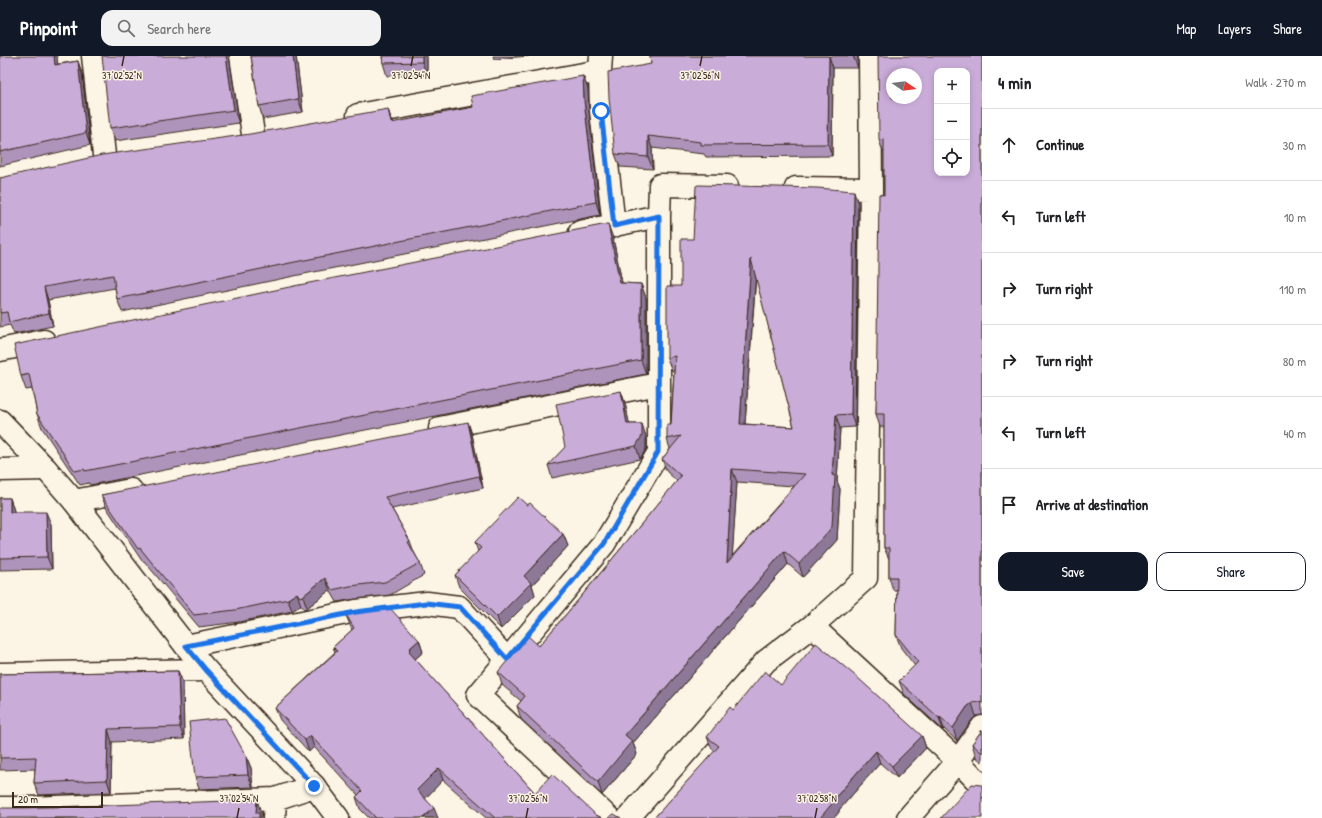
<!DOCTYPE html>
<html lang="en">
<head>
<meta charset="utf-8">
<style>
	:root { --surface:#fff; --page:#f2f2f2; --text:#202124; --muted:#757577; --line:#e0e0e0; --accent:#111827 }
	body { margin:0; font-family:"Patrick Hand",sans-serif; background:var(--page); color:var(--text) }
	.controls { position:absolute; right:12px; top:12px; display:grid; overflow:hidden; border-radius:8px; box-shadow:0 2px 6px #0003 }
	.controls button { width:36px; height:36px; display:grid; place-items:center; padding:0; border:0; border-bottom:1px solid var(--line); background:var(--surface); color:var(--text); font:20px sans-serif }
	.compass { position:absolute; left:886px; top:12px; width:36px; height:36px; border-radius:50%; background:var(--surface); box-shadow:0 2px 6px #0003; rotate:103deg }
	.scale { position:absolute; left:12px; bottom:10px; width:91px; box-sizing:border-box; padding-left:4px; border:2px solid #3b2a1e; border-top:0; font-size:11px; line-height:14px; white-space:nowrap; color:#3b2a1e; -webkit-text-stroke:3px #fcf5e5; paint-order:stroke }
	.stop { position:absolute; width:12px; height:12px; margin:-9px; border:3px solid #1a73e8; border-radius:50%; background:#fff }
	.stop.end { background:#1a73e8; border-color:#fff; box-shadow:0 1px 4px #0008 }
	.list { margin:0; padding:0; list-style:none }
	h2 { display:flex; justify-content:space-between; align-items:center; height:52px; margin:0; padding:0 16px; font-size:17px }
	h2 small { font-size:13px; font-weight:400; color:var(--muted) }
	.list li { display:grid; grid-template-columns:26px 1fr auto; gap:12px; align-items:center; box-sizing:border-box; height:72px; padding:0 16px; border-top:1px solid var(--line) }
	.list b { display:block; font-size:15px; white-space:nowrap }
	.list em { font-size:13px; font-style:normal; color:var(--muted) }
	.actions { display:flex; gap:8px; padding:12px 16px }
	.actions a { flex:1; padding:9px 0; border:1px solid var(--accent); border-radius:12px; text-align:center; font-size:14px; color:var(--accent) }
	.actions .main { background:var(--accent); color:#fff }
	.icon { flex:none; width:22px; height:22px; fill:none; stroke:currentColor; stroke-width:2; stroke-linecap:round; stroke-linejoin:round }
	.map { position:relative; flex:none; width:982px; height:762px; overflow:hidden }
	header { display:flex; align-items:center; gap:24px; box-sizing:border-box; height:56px; padding:0 20px; background:var(--accent); color:#fff }
	header strong { font-size:19px }
	nav { display:flex; gap:22px; margin-inline-start:auto; font-size:14px }
	.search { width:280px; height:36px; background:var(--page); display:flex; align-items:center; gap:10px; box-sizing:border-box; padding:0 14px; border-radius:12px; color:var(--muted); font-size:15px }
	main { display:flex }
	aside { flex:1; background:var(--surface) }
	.map>svg:first-child { display:block }
</style>
</head>
<body>
<header>
<strong>Pinpoint</strong>
<div class="search"><svg class="icon" aria-label="search" viewBox="0 0 24 24"><circle cx="10" cy="10" r="6"/><path d="M15 15l6 6"/></svg>Search here</div>
<nav><a>Map</a><a>Layers</a><a>Share</a></nav>
</header>
<main>
<div class="map">
<svg width="982" height="762" viewBox="0 0 982 762">
	<rect width="100%" height="100%" fill="#fcf5e5"/>
	<filter id="ink" filterUnits="userSpaceOnUse"><feTurbulence type="fractalNoise" baseFrequency=".025" numOctaves="2"/><feDisplacementMap in="SourceGraphic" scale="8" xChannelSelector="R" yChannelSelector="G"/><feConvolveMatrix kernelMatrix="1 2 1 2 8 2 1 2 1" color-interpolation-filters="sRGB"/></filter>
	<g filter="url(#ink)">
		<g fill="none" stroke-linecap="round" stroke-linejoin="round">
			<!-- minor casing -->
			<g stroke="#3b2a1e" stroke-width="25">
				<path id="minor" d="M93,0l11,99
					M241,0l12,78
					M600,15l1,40 13,115
					M358,59l242,-44 1,-15
					M796,132l75,1
					M580,176l79,-16
					M0,294l44,-9
					M440,372l218,-44
					M0,414l46,-1
					M74,445l57,-11
					M812,570l146,135 24,25
					M186,590l170,-35 71,-8 32,4 48,52
					M0,618l206,-4
					M0,752h28l247,-9 39,-13
					M274,762l1,-19
					M609,762l-131,-123 126,-151 55,-92v-236l1,-31 67,1
					M628,762l138,-157 46,-35 54,-48 5,-389 -1,-133
					M908,762l50,-57 24,-34"/>
			</g>
			<!-- tertiary casing -->
			<g stroke="#3b2a1e" stroke-width="25">
				<path id="tertiary" d="M0,365l46,48 28,32 112,145 20,24 108,116 24,32"/>
			</g>
			<!-- minor -->
			<use href="#minor" stroke="#fcf5e5" stroke-width="22"/>
			<!-- tertiary -->
			<use href="#tertiary" stroke="#fcf5e5" stroke-width="22"/>
		</g>
		<!-- wall -->
		<path fill="#ae94bb" stroke="#3b2a1e" fill-rule="evenodd" d="M0,0l58,8 20,-3 4,13 8,71 -90,21z
			M251,0h45l7,56 -40,7 -4,-13z
			M382,0h45v19l-40,1 -4,-13z
			M493,0h36l-35,3z
			M650,0h208v12h-25l-1,88 -126,1 -2,-3 -52,-6 1,21 -33,-2 -5,-13 36,-90z
			M982,0v659l-6,1 -4,4 -15,21 -13,-12 -1,1 -39,-36 -5,-13 16,-15 -14,-18 -5,-13 1,-45h-4l-4,-13v-18l-5,-11v-121h-4l-4,-13 8,-219v-43h-1l-4,-12z
			M229,2l10,65 -124,18 -5,-13z
			M583,20l5,13 1,23 11,103 -301,60 -177,37 -5,-13 -2,-11 -67,12 5,26 -39,8 -4,-9 -10,2v-149l393,-55 80,-16z
			M858,148l-3,223 -15,1 -3,53 3,8 -3,51 -34,37 -15,-13 -155,179 4,11 -35,41 -81,-76 -4,-13 4,-5 -19,-16 -4,-13 41,-26 40,-47 98,-118 -10,-9 -5,-13 8,-10 -3,-10 4,-14 3,-55 -2,1 -5,-13 14,-72 12,-47zM756,221l38,150 -49,-3zM737,426l57,4 -62,70z
			M613,182l9,45 19,1 5,14v76l-556,111 -1,-2 -9,2 -38,-57 -5,-14 -5,-25 -6,1 -5,-14z
			M621,335l4,12 4,21h13l4,13v12l-6,10 -88,19 -4,-13z
			M472,378l11,54 -91,21 18,32 4,11 6,11 4,12 -34,20 -35,4 -18,3 -7,-12 -23,18 -3,1 -3,-4 -9,6 -53,11 -40,5 -55,-66h-2l-36,-54 -5,-12z
			M0,442h10l4,13v1l37,12 1,45 -52,1z
			M527,449l36,29 5,12 -36,39 3,10 -34,34 -42,-42 -4,-12 23,-23 -3,-10z
			M345,557l74,27 4,12 -8,7 120,134 61,22 6,3h-116l-43,-38 -18,18 13,20h-69l-9,-9 -4,-12 2,-2 -44,-48 -5,5 -29,-32 -5,-12 60,-56 -2,-5 19,-17 -2,-5z
			M178,615l5,12 1,56 -72,3 -1,50 -72,3 -5,-12 1,-14 -35,1v-96z
			M781,629l141,51 4,12 -29,30 -17,-15 -41,47v2l-5,6h-180l61,-67 -3,-2 -5,-12 26,-27z
			M982,674v32l-6,-5 -4,-13z
			M246,700l5,12 2,19 -54,2 -4,-12z"/>
		<!-- shaded-wall -->
		<path fill="#8d7898" stroke="#3b2a1e" d="M54,0h3l2,22 -4,-13z
			M226,0h3l10,67 -5,-13z
			M293,0h3l7,56 -5,-13z
			M422,0h5v19l-5,-13z
			M829,0l4,12 -1,88 -4,-12z
			M853,0h5v12z
			M78,5l4,13 8,71 -4,-12z
			M583,20l5,13 1,23 11,103 -4,-13 -12,-102z
			M388,53l4,12 3,15 -4,-13z
			M648,80l4,12 1,21 -5,-12z
			M854,135l4,13 -3,223 -4,-13z
			M608,168l5,14 12,59 -5,-14z
			M751,203l5,13 -12,165 -4,-13z
			M641,228l5,14v76l-5,-14z
			M44,231l4,13 5,26 -4,-13z
			M621,335l4,12 7,33 -5,-12z
			M836,359l4,13 -3,53 3,8 -3,51 -34,37 -4,-13 33,-89z
			M468,366l4,12 11,54 -4,-12z
			M642,368l4,13v12l-6,10 -4,-13z
			M732,413l5,13 -6,94 -4,-13z
			M10,442l4,13 1,14 -5,-13z
			M46,456l5,12 1,45 -5,-12z
			M563,478l5,12 -36,39 3,10 -34,34 -4,-12 27,-41z
			M784,495l4,13 -155,179 4,11 -35,41 -4,-13 27,-47z
			M325,522l5,12 -23,18 -4,-12z
			M297,537l4,12 -9,6 -4,-12z
			M419,584l4,12 -9,8 -5,-8v-3z
			M178,615l5,12 1,56 -4,-12z
			M972,647l4,13 -4,4 -15,21 -4,-13 14,-21z
			M940,661l4,12 -1,1 -4,-12z
			M108,673l4,13 -1,50 -4,-12z
			M310,679l4,12 -5,5 -4,-12z
			M922,680l4,12 -29,30 -5,-12z
			M876,695l4,12 -41,47v2l-5,6h-14l14,-19z
			M246,700l5,12 2,19 -5,-12z
			M439,712l4,12 -21,22 -5,-12z
			M257,744l4,12v6h-4l-1,-5z
			M434,752l4,10h-15z"/>
		<!-- building -->
		<path fill="#caacd9" stroke="#3b2a1e" fill-rule="evenodd" d="M0,0h54l1,9 23,-4 8,72 -86,19z
			M102,0h124l8,54 -124,18z
			M251,0h42l5,43 -39,7z
			M382,0h40v6l-39,1z
			M650,0h179l-1,88 -127,1v-3l-53,-6v21l-33,-3 -6,-56 -1,-26 43,-8z
			M878,0h104v647l-3,-1 -7,1 -5,4 -14,21 -13,-11 -1,1 -40,-37 19,-19 -22,-27 1,-58h-8v-29h-5v-134h-8l3,-220 5,1v-56l-5,1zM937,15h30v102h-30zM892,18h24v24h-24z
			M583,20l1,24 12,102 -301,60 -178,37 -4,-24 -69,12 5,26 -40,9 -2,-10 -7,1v-135l102,-23 148,-21 138,-25 3,14 82,-16 -2,-11z
			M698,129l119,3 37,3 -3,223 -15,1 -4,60 3,1 -3,51 -33,37 -15,-13 -159,184 7,6 -34,41 -81,-76 8,-10 -27,-24 30,-36 11,10 40,-47 102,-123 -19,-17 19,-23 -14,3v-14h4l4,-69 -8,2v-72h14v-47h12l3,-53zM751,203l43,168 -54,-3zM732,413l73,5 -78,89z
			M607,168h1l12,59 21,1v76l-556,111 -1,-2 -9,2 -38,-57 -8,-40 -8,2 -7,-31 285,-60z
			M621,335l6,33h15v12l-6,10 -88,19 17,-18 -9,-43z
			M468,366l11,54 -94,21 25,44 -2,1 12,21 -35,19 -35,4 -18,4 -7,-12 -22,18 -3,1 -3,-4 -9,6 -53,11 -41,5 -54,-67 -2,1 -37,-54z
			M518,441l9,8 3,-2 33,31 -39,42 7,7 -34,34 -42,-42 26,-27 -6,-6z
			M0,442h10v14h36l1,45 -47,1z
			M389,551l30,33 -10,9 1,1 -1,2 126,141 17,-19 44,41 6,3h-107l-56,-50 -22,22 17,18 -11,10h-47l-20,-21 6,-6 -52,-56 -5,5 -30,-32 62,-57 -4,-4 21,-19 -9,-15z
			M816,587l42,35 64,58 -30,30 -16,-15 -42,48 1,1 -15,18h-166l65,-72 -12,-9 23,-30 3,3 32,-39 16,14z
			M178,615l2,56 -72,2 -1,51 -73,3 2,-26 -36,1v-84z
			M225,662l21,38 2,19 -53,2 -6,-55z
			M982,674v23l-10,-9z
			M972,728l9,1h1v33h-41z
			M257,744l-1,13h3v5h-259v-10h24z
			M614,758l7,4h-13z"/>
	</g>
	<g fill="none" stroke-linecap="round" stroke-linejoin="round" filter="url(#ink)">
		<!-- route -->
		<path stroke="#1a73e8" stroke-width="5" d="M314,730l-108,-116 -20,-24 170,-34 70,-9 34,4 47,52 97,-115 54,-92 1,-236 -45,10 -13,-115"/>
	</g>
	<!-- ticks -->
	<path fill="none" stroke="#3b2a1e" stroke-width="1.5" d="M122,10l2,-10M411,10l2,-10M700,10l2,-10M237,762l2,-10M526,762l2,-10M815,762l2,-10"/>
	<g font-size="10" text-anchor="middle" fill="#3b2a1e" stroke="#fcf5e5" stroke-width="3" stroke-linejoin="round" paint-order="stroke">
		<text x="411" y="23">37°02'54"N</text>
		<text x="700" y="23">37°02'56"N</text>
		<text x="122" y="23">37°02'52"N</text>
		<text x="239" y="746">37°02'54"N</text>
		<text x="528" y="746">37°02'56"N</text>
		<text x="817" y="746">37°02'58"N</text>
	</g>
</svg>
<div class="controls">
<button>+</button>
<button>−</button>
<button><svg class="icon" aria-label="locate" viewBox="0 0 24 24"><circle cx="12" cy="12" r="6"/><path d="M12 2v4M12 18v4M2 12h4M18 12h4"/></svg></button>
</div>
<svg class="compass" viewBox="-18 -18 36 36"><path d="M0-13l5 13h-10z" fill="#e53935"/><path d="M0 13l5-13h-10z" fill="#757577"/></svg>
<div class="scale">20 m</div>
<div class="stop" style="left:601px;top:55px"></div>
<div class="stop end" style="left:314px;top:730px"></div>
</div>
<aside>
<h2>4 min<small>Walk · 270 m</small></h2>
<ul class="list">
<li><svg class="icon" aria-label="ahead" viewBox="0 0 24 24"><path d="M12 20V5M6 11l6-6 6 6"/></svg><div><b>Continue</b></div><em>30 m</em></li>
<li><svg class="icon" aria-label="left" viewBox="0 0 24 24"><path d="M17 20v-9H6M10 6l-5 5 5 5"/></svg><div><b>Turn left</b></div><em>10 m</em></li>
<li><svg class="icon" aria-label="right" viewBox="0 0 24 24"><path d="M7 20v-9h11M14 6l5 5-5 5"/></svg><div><b>Turn right</b></div><em>110 m</em></li>
<li><svg class="icon" aria-label="right" viewBox="0 0 24 24"><path d="M7 20v-9h11M14 6l5 5-5 5"/></svg><div><b>Turn right</b></div><em>80 m</em></li>
<li><svg class="icon" aria-label="left" viewBox="0 0 24 24"><path d="M17 20v-9H6M10 6l-5 5 5 5"/></svg><div><b>Turn left</b></div><em>40 m</em></li>
<li><svg class="icon" aria-label="arrive" viewBox="0 0 24 24"><path d="M6 21V4h12l-3 4 3 4H6"/></svg><div><b>Arrive at destination</b></div></li>
</ul>
<div class="actions"><a class="main">Save</a><a>Share</a></div>
</aside>
</main>
</body>
</html>
